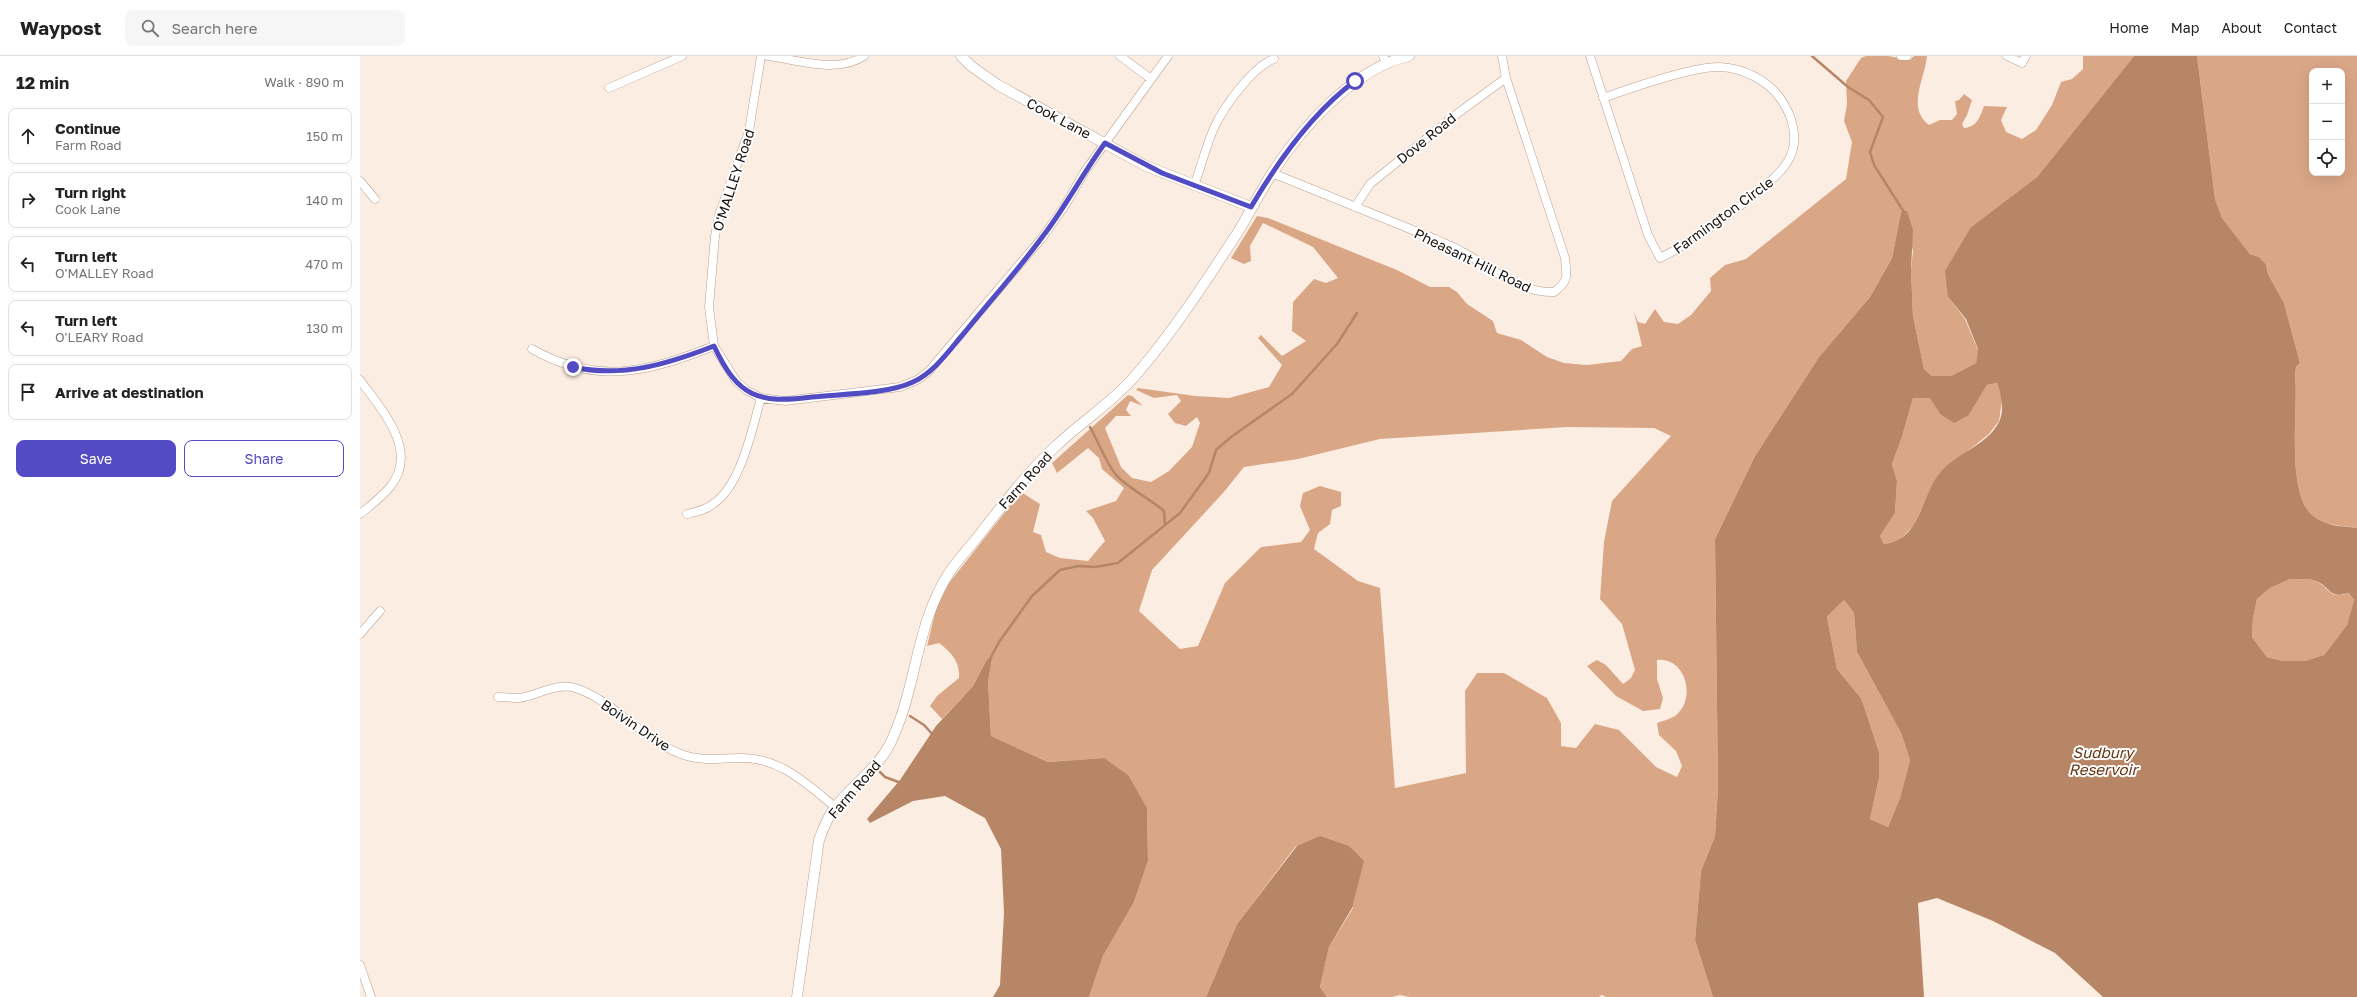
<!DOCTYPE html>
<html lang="en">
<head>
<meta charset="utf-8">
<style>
	:root { --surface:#fff; --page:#f6f6f6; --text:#222; --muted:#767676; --line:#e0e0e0; --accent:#534bc3 }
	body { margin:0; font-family:"Golos Text",sans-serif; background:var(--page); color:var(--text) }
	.controls { position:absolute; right:12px; top:12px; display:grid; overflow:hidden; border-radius:8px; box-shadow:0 4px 16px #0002 }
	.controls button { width:36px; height:36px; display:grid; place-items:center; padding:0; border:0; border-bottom:1px solid var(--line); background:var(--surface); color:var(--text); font:20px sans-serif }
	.stop { position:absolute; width:12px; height:12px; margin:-9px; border:3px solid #534bc3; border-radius:50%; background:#fff }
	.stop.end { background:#534bc3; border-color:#fff; box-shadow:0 1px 4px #0008 }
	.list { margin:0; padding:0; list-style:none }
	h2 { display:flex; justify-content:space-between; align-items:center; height:52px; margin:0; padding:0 16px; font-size:17px }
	h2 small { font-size:13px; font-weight:400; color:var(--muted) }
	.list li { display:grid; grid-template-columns:26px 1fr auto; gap:12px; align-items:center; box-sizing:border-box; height:56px; margin:0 8px 8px; padding:0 8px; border:1px solid var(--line); border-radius:8px }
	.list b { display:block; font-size:15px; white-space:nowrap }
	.list p { margin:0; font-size:13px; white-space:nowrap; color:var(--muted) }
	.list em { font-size:13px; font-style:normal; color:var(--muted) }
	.actions { display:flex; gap:8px; padding:12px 16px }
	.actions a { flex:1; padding:9px 0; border:1px solid var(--accent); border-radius:8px; text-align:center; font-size:14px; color:var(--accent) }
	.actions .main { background:var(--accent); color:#fff }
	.icon { flex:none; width:22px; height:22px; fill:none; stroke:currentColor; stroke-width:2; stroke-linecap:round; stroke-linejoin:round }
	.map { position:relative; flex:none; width:1997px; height:941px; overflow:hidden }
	header { display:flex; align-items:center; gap:24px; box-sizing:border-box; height:56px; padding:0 20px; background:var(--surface); border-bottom:1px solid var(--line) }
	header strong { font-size:19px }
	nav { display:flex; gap:22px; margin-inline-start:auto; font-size:14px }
	.search { width:280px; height:36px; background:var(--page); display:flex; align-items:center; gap:10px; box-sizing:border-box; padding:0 14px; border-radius:8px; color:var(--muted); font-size:15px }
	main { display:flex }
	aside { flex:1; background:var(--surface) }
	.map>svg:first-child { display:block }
</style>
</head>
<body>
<header>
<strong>Waypost</strong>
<div class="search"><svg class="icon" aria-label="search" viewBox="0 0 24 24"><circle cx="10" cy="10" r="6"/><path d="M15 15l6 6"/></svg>Search here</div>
<nav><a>Home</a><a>Map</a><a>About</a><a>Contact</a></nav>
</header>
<main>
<aside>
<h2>12 min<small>Walk · 890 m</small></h2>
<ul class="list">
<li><svg class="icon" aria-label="ahead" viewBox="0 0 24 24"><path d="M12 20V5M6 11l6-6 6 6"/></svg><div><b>Continue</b><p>Farm Road</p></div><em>150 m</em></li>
<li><svg class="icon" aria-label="right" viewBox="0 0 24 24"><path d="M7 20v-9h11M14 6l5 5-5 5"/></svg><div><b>Turn right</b><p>Cook Lane</p></div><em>140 m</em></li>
<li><svg class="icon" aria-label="left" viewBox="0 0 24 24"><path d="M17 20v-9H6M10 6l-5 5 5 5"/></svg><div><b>Turn left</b><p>O'MALLEY Road</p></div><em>470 m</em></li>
<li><svg class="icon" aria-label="left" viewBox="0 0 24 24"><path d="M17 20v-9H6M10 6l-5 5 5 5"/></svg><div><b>Turn left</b><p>O'LEARY Road</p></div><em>130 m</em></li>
<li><svg class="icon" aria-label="arrive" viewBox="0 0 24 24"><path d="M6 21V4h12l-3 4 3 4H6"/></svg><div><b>Arrive at destination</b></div></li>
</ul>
<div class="actions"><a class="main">Save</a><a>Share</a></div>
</aside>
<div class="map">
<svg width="1997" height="941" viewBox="0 0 1997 941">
	<rect width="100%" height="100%" fill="#fcede3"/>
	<!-- forest -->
	<path fill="#daa786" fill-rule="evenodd" d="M1506,0h22l22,4 4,-4h13c-2,23 -21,52 2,69l11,-5h12l5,-6 -2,-13 4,-1 5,-6 8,6 -5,15 -5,9 2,4c13,-1 16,-11 20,-22l23,1 -6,13 5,12 16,7 14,-9 16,-25 9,-23 11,-3 11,-10v-13h51l-97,121 -66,50 -23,70 17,22 13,31 -2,13 -25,13h-19l-8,-7 -11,-53 -2,-46 2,-19 -12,-39 -9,46 -22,39 -51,60 -64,99 -40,83 3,249 -3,48 -14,35 -6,69 18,57h-107l-4,-2 -3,2h-190l-9,-2 -8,2h-65l-7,-10 9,-40 24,-39 -57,-62 -59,78 -31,73h-117l14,-41 31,-54 14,-41 -1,-53 -43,-50 -56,4 -57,-26 -3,-54 4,-23h-5l-14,27 -31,33 -12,-13 7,-10 22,-18c1,-16 -7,-25 -20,-35l-12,3 9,-37 13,-26 72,-91 19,12 -7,28 8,3 5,17 14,6 28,3 17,-20 -12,-23 -7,-7 30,-10 8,-13 -22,-19 -3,-11 -11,-10 -31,25 -5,-10 76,-68 4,1 11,10 -13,-5 -4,9 5,6h-15l-11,12 16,39 11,11 19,4 18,-11 23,-24 8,-24 -3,-6 -11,9 -11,-3 -7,-9 13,-13 -4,-6 -23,3 -18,-8 2,-2 57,8 34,2 40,-11 13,-22 -24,-27 3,-3 21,21 24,-15 -14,-10 1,-29 21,-23 12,4 12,-5 -25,-31 -50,-24 -13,23 1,15 -7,3 -13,-6 26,-42 11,2 129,52 33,17h19l8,5 10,12 26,17 4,12 24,7 26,17 17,6 23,2 34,-4 11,-12 10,-3 -8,-34 4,10 7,2 10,-15 9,13 14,2 13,-9 20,-24 -1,-13 15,-13 21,-6 100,-80 6,-37 -8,-21 3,-17 -1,-23 15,-23zM1207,371l87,1 17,8 -59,65 -8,41 -4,57 22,25 13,46 -4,8 -8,6 -17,-19 -9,-5 -10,6 29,30 27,15 17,-2 3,-11 -6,-19v-19c29,-3 40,39 18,56 -5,3 -13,5 -18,7l2,12 17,16 6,15 -5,11 -21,-10 -37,-37 -24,-6 -19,24 -15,-2v-23l-14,-25 -43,-25h-27l-12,18 1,82 -71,15 -15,-200 -22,-7 -44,-32 4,-16 12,-9 2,-14 9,-4v-14l-21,-6 -17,7 -3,13 10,24 -9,12 -40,5 -36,36 -27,63 -18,3 -41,-38 13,-41 71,-77 21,-26 54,-8 82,-20z
		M1837,0h160v472c-15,-3 -27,-1 -41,-10 -32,-20 -17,-108 -21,-143l1,-8 4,-4 -16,-60 -16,-29 -2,-10 -7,-7 -9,-3 -28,-36 -7,-19zM1952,15h30v102h-30z
		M1637,327l5,17 -3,21 -10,13 -50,40 -25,51 -17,18 -13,1 -4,-8 15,-23 2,-32 -5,-17 10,-27 11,-39 17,-1 10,17 29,1 18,-30z
		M1930,523c8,1 20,-1 26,2 15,8 13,19 33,12l5,7 -7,25 -23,30 -19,6h-22l-16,-4 -15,-20 1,-19 4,-19 13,-11z
		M1484,544l10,13 3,39 44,81 9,27 -10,38 -12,29 -18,-8 9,-41 -18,-80 -24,-29 -10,-52z"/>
	<!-- water -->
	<path fill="#b78667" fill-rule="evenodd" d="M1774,0h63l18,143 7,19 28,36 9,3 7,7 2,10 16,29 16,60 -4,4 -1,8c4,35 -11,123 21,143 14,9 26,8 41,10v469h-254l-48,-44 -62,-32 -56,-23 -19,5 6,94h-211l-18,-57 6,-69 14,-35 3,-48 -3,-249 40,-83 64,-99 51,-60 22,-39 9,-46 6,-1 6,19 -2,40 2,46 11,53 8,7h19l25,-13 2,-14 -12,-30 -18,-22 -3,-26 26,-44 66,-50zM1637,327c4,12 8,27 2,39 -12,24 -44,31 -60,52 -18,23 -19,67 -55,70l-4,-8 15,-23 2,-32 -5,-17 10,-27 11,-39h17l10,16 14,9 15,-8 18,-30zM1930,523c7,1 20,-1 26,2 16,7 12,18 33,12l5,7 -7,25 -23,30 -19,6h-22l-16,-4 -15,-20 1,-19 4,-19 13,-11zM1484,544l10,13 3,39 44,81 9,27 -10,38 -12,29 -18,-8 9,-41v-25l-18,-55 -24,-29 -10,-52z
		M627,603h5l-4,23 3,54 57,26 56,-4 24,17 19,33 1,53 -14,41 -31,54 -14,41h-96l7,-12 4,-72 -3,-64 -16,-31 -40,-22 -32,5 -43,22 -3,-4 33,-39 36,-54 37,-40z
		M960,780l29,10 15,15 -12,47 -23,39 -9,40 7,10h-121l31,-73 60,-78z"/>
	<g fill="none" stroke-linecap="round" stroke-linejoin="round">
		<!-- stream -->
		<path stroke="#b78667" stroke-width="2.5" d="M1452,0l36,31 21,13 14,17 -13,35 4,13 30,47
			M730,371c7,12 18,40 27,49 14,14 32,22 47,35l1,14
			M630,603l9,-17 33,-46 28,-26 18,-4 17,1 23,-4 62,-50 29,-40 7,-23 15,-13 61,-43 45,-50 20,-31
			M550,660l14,9 10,11
			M519,715l6,6 16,6"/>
		<!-- minor casing -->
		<g stroke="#b7a091" stroke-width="9">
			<path id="minor" d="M401,0l-12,75 -30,84 -4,21 -6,71 5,39 22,35 10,9 15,8 24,3 115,-14 17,-7 11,-8 114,-134 24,-34 19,-33 83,-115
				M408,0c30,4 69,18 96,0
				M760,0l31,23
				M1023,0l3,7
				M1230,0l58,179 12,23c29,-14 113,-71 128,-97 12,-20 5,-45 -8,-63 -13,-18 -37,-30 -60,-31 -27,-1 -89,21 -117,31
				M1541,0h6
				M1647,0l15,7 4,-7
				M249,32l73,-32
				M912,117l163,66c9,4 18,7 26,12 30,16 57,42 93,41 15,-11 13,-16 11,-34l-59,-180 -4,-22
				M0,125l15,18
				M834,130c7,-19 12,-40 20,-58 9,-20 39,-62 60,-69
				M995,151l15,-23 88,-71 48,-35
				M172,293c65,37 116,23 182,-3
				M0,324c21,29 60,71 30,107 -8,10 -20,19 -30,27
				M327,458c9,-2 19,-4 26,-10 28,-18 39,-75 48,-106
				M0,578l20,-23
				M138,641c6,0 14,1 21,1 17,-2 38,-16 56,-10 37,11 68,52 106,66 18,7 37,5 57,4 40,-2 68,25 97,49
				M0,909l11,32"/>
		</g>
		<!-- tertiary casing -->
		<g stroke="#b7a091" stroke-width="11">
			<path id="tertiary" d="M601,0l10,10 27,19 148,81 105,41
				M437,941l22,-157c4,-11 8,-22 15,-31 17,-24 42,-38 56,-65 27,-55 25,-119 59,-171 9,-14 21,-26 31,-39 24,-31 48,-62 76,-88 26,-25 56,-43 79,-70 39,-45 71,-95 103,-144 11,-18 21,-38 33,-57 29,-46 83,-107 138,-119"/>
		</g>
		<!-- minor -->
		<use href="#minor" stroke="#fff" stroke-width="8"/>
		<!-- tertiary -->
		<use href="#tertiary" stroke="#fff" stroke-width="10"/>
	</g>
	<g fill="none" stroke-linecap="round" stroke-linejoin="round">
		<!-- route -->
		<path stroke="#534bc3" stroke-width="5" d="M213,311c49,11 95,-3 141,-21 24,51 44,58 98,51 29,-3 76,-3 101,-15 22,-10 37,-33 52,-50 26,-32 54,-63 78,-96 23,-30 40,-63 62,-93l57,30 89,34c27,-46 61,-94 104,-126"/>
	</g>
	<g text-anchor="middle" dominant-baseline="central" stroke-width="4" stroke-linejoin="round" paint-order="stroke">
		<!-- street labels -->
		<g font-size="14" fill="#1a120d" stroke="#fdfdfd">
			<text transform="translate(699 62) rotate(28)">Cook Lane</text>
			<text transform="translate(1066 82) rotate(-39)">Dove Road</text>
			<text transform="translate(373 124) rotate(-72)">O'MALLEY Road</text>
			<text transform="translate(1363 159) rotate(-36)">Farmington Circle</text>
			<text transform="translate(1113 204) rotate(26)">Pheasant Hill Road</text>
			<text transform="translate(665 424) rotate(-48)">Farm Road</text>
			<text transform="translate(276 669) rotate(34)">Boivin Drive</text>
			<text transform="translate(494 733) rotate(-49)">Farm Road</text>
		</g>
		<!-- water labels -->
		<g font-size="15" font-style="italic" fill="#663612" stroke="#fdfdfd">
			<text x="1743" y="696">Sudbury<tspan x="1743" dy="17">Reservoir</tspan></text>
		</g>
	</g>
</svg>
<div class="controls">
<button>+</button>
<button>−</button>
<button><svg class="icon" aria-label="locate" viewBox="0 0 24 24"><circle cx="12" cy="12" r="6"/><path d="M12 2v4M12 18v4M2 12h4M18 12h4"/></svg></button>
</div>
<div class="stop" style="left:995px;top:25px"></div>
<div class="stop end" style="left:213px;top:311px"></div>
</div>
</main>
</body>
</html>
